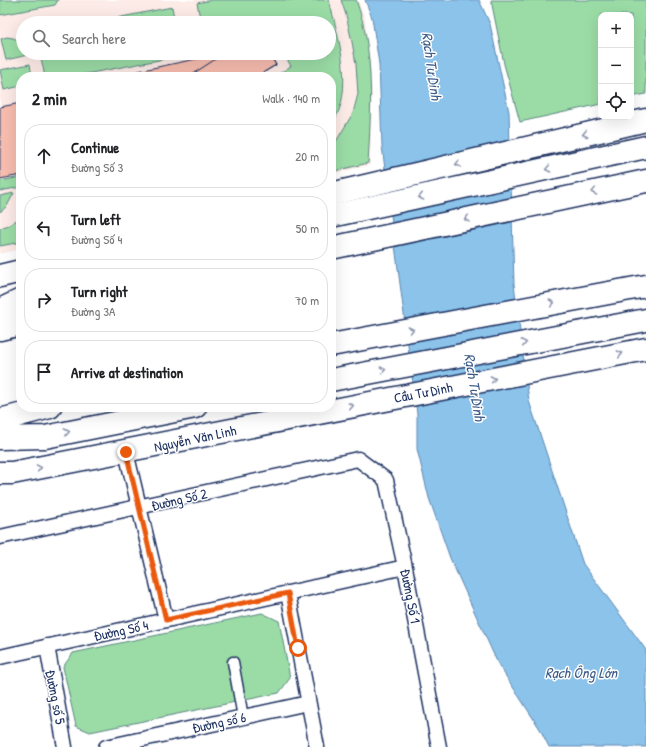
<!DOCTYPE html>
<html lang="en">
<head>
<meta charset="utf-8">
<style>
	:root { --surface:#fff; --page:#f2f2f2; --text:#202124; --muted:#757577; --line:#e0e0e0 }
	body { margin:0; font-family:"Patrick Hand",sans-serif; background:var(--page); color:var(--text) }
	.controls { position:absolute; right:12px; top:12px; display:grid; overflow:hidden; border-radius:8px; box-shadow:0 4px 16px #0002 }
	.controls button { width:36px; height:36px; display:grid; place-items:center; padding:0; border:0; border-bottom:1px solid var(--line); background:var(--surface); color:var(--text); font:20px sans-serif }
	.stop { position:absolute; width:12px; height:12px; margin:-9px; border:3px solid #ea580c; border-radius:50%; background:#fff }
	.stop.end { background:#ea580c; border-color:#fff; box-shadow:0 1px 4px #0008 }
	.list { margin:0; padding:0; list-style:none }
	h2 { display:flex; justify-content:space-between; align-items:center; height:52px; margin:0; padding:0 16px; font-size:17px }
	h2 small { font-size:13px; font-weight:400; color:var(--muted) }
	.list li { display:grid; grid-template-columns:26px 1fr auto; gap:12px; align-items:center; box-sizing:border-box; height:64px; margin:0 8px 8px; padding:0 8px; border:1px solid var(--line); border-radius:16px }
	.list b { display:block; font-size:15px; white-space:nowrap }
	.list p { margin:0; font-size:13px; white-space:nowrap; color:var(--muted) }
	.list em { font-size:13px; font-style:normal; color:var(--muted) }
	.icon { flex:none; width:22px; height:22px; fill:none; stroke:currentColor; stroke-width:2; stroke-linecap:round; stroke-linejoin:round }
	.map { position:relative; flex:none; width:646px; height:747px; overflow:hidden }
	.search { position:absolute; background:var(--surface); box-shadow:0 4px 16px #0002; left:16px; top:16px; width:320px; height:44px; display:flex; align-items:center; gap:10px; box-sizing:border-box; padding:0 14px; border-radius:22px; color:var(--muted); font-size:15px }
	.panel { position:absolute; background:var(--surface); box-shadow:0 4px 16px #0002; left:16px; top:72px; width:320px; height:340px; border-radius:16px }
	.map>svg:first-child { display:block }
</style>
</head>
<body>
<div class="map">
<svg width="646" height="747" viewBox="0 0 646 747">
	<rect width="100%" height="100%" fill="#fff"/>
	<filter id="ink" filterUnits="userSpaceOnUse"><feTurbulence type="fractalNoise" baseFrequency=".025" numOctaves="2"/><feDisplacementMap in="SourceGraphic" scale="8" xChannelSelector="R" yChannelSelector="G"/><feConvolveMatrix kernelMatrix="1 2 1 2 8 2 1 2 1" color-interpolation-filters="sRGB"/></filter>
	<g filter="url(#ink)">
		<!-- built -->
		<path fill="#fdebe7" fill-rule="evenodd" d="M58,0h300l7,18 5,43 2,34 -2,70 -39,9v-97h-310v172l-21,5v-239l55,-10zM23,23h306v30h-306z"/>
		<!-- green -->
		<path fill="#9bdca6" stroke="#5b8682" d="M0,0h58l-3,5 -55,10z
			M212,0h117c9,37 27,92 2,125v-48h-57l17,-11 -8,-13h46v-30h-128l-4,-20z
			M341,0h15c19,51 15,110 12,163l-37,9v-22l22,-37 5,-19 -2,-30 -4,-22 -6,-27z
			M491,0h155v94l-15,3v-82h-30v89l-81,18 -16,-58z
			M172,7l3,16h-84z
			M7,37l6,1 10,4v11h5v2l-22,5 -5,-21z
			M40,53h123l1,6 -94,18h-25z
			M30,64l2,13h-11v9l-17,4 -4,-20z
			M21,177v10l-21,4v-10z
			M14,193l-7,13 -7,6v-16z
			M21,217v25l-21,4v-18l9,-3z
			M262,613l17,8 11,57 -11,15 -189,39 -14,-6 -13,-59 10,-14z"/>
		<!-- water -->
		<path fill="#8bc3ea" stroke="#5e88b2" d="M365,0h114l11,24 19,88 5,172 15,117 54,163 63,86v97h-97l-9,-18 -42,-65 -48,-106 -21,-60 -12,-49v-35l-35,-268 -3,-82 -7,-46z"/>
		<!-- building -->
		<path fill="#f7bdaf" stroke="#1b2f5e" d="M225,53h44l7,12 -17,10 1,2h-151z
			M225,53h44l7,12 -20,12h-68z
			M21,103v72l-21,4v-72z"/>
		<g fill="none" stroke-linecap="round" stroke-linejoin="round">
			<!-- pedestrian casing -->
			<g stroke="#1b2f5e" stroke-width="13">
				<path id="pedestrian" d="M233,662l10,55"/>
			</g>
			<!-- minor casing -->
			<g stroke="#1b2f5e" stroke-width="17">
				<path id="minor" d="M126,452l40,168
					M0,537l358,-78 28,21 19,87 34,180
					M288,593l29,154
					M47,646l18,101
					M0,657l405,-90
					M106,747l202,-44"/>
			</g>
			<!-- primary casing -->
			<g stroke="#1b2f5e" stroke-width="25">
				<path id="primary" d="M331,194l315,-74
					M0,276l21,-5
					M0,473h12l634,-124"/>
			</g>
			<!-- trunk casing -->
			<g stroke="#1b2f5e" stroke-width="25">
				<path id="trunk" d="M331,216l315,-69
					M331,248l315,-67
					M0,310l21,-10
					M0,329l21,-5
					M331,345l315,-59
					M331,380l315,-60
					M0,420l50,-13
					M0,438l45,-1 150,-30"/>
			</g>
			<!-- pedestrian -->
			<use href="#pedestrian" stroke="#fff" stroke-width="10"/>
			<!-- minor -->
			<use href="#minor" stroke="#fff" stroke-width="14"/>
			<!-- primary -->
			<use href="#primary" stroke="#fff" stroke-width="22"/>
			<!-- trunk -->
			<use href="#trunk" stroke="#fff" stroke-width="22"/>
		</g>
		<!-- one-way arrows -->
		<defs><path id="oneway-chevron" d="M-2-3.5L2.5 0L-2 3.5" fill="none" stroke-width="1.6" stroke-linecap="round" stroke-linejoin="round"/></defs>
		<g stroke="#8d97ae">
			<use href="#oneway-chevron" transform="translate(585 134) rotate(167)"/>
			<use href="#oneway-chevron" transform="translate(458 164) rotate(167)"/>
			<use href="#oneway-chevron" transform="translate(548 169) rotate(168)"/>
			<use href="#oneway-chevron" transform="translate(594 192) rotate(168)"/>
			<use href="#oneway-chevron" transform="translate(421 197) rotate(168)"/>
			<use href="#oneway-chevron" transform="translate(467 219) rotate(168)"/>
			<use href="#oneway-chevron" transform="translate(552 303) rotate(-11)"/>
			<use href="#oneway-chevron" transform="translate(411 330) rotate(-11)"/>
			<use href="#oneway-chevron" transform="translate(524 343) rotate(-11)"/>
			<use href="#oneway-chevron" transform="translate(620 354) rotate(-11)"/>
			<use href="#oneway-chevron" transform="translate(383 370) rotate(-11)"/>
			<use href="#oneway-chevron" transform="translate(493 379) rotate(-11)"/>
			<use href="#oneway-chevron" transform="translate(351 406) rotate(-11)"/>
			<use href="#oneway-chevron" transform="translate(67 432) rotate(-11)"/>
			<use href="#oneway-chevron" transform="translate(39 468) rotate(-11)"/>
		</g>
	</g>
	<g fill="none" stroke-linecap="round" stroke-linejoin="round" filter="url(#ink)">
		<!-- route -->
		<path stroke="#ea580c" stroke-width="5" d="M126,452l40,168 122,-27 10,55"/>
	</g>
	<g text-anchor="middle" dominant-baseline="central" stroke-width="3" stroke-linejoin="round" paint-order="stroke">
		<!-- street labels -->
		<g font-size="14" fill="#1b2f5e" stroke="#fff">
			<text transform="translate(423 392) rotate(-11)">Cầu Tư Dinh</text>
			<text transform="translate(195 438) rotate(-12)">Nguyễn Văn Linh</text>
			<text transform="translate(179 499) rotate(-13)">Đường Số 2</text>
			<text transform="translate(411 596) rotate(79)">Đường Số 1</text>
			<text transform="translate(121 630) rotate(-12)">Đường Số 4</text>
			<text transform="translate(56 697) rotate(79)">Đường số 5</text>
			<text transform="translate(219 722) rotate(-12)">Đường số 6</text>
		</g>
		<!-- water labels -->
		<g font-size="15" font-style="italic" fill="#3d5b88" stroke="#fff">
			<text transform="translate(432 66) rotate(82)">Rạch Tư Dinh</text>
			<text transform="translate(475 387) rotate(81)">Rạch Tư Dinh</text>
			<text x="581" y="672">Rạch Ông Lớn</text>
		</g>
	</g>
</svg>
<div class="controls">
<button>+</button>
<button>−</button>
<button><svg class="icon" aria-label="locate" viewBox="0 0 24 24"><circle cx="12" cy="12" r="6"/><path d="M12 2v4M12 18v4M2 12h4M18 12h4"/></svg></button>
</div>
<div class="stop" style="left:298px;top:648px"></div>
<div class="stop end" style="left:126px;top:452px"></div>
<div class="search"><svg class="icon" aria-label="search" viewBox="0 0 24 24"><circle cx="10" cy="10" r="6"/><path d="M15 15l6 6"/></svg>Search here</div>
<section class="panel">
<h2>2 min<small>Walk · 140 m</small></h2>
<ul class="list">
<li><svg class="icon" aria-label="ahead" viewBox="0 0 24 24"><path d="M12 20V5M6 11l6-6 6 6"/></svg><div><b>Continue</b><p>Đường Số 3</p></div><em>20 m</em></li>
<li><svg class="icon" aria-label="left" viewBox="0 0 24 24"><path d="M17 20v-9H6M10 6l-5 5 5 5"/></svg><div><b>Turn left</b><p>Đường Số 4</p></div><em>50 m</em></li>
<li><svg class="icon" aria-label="right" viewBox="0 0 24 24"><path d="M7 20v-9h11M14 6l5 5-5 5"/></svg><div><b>Turn right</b><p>Đường 3A</p></div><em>70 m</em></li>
<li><svg class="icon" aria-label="arrive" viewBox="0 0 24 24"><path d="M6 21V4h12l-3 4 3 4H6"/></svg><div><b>Arrive at destination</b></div></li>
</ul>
</section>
</div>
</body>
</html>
